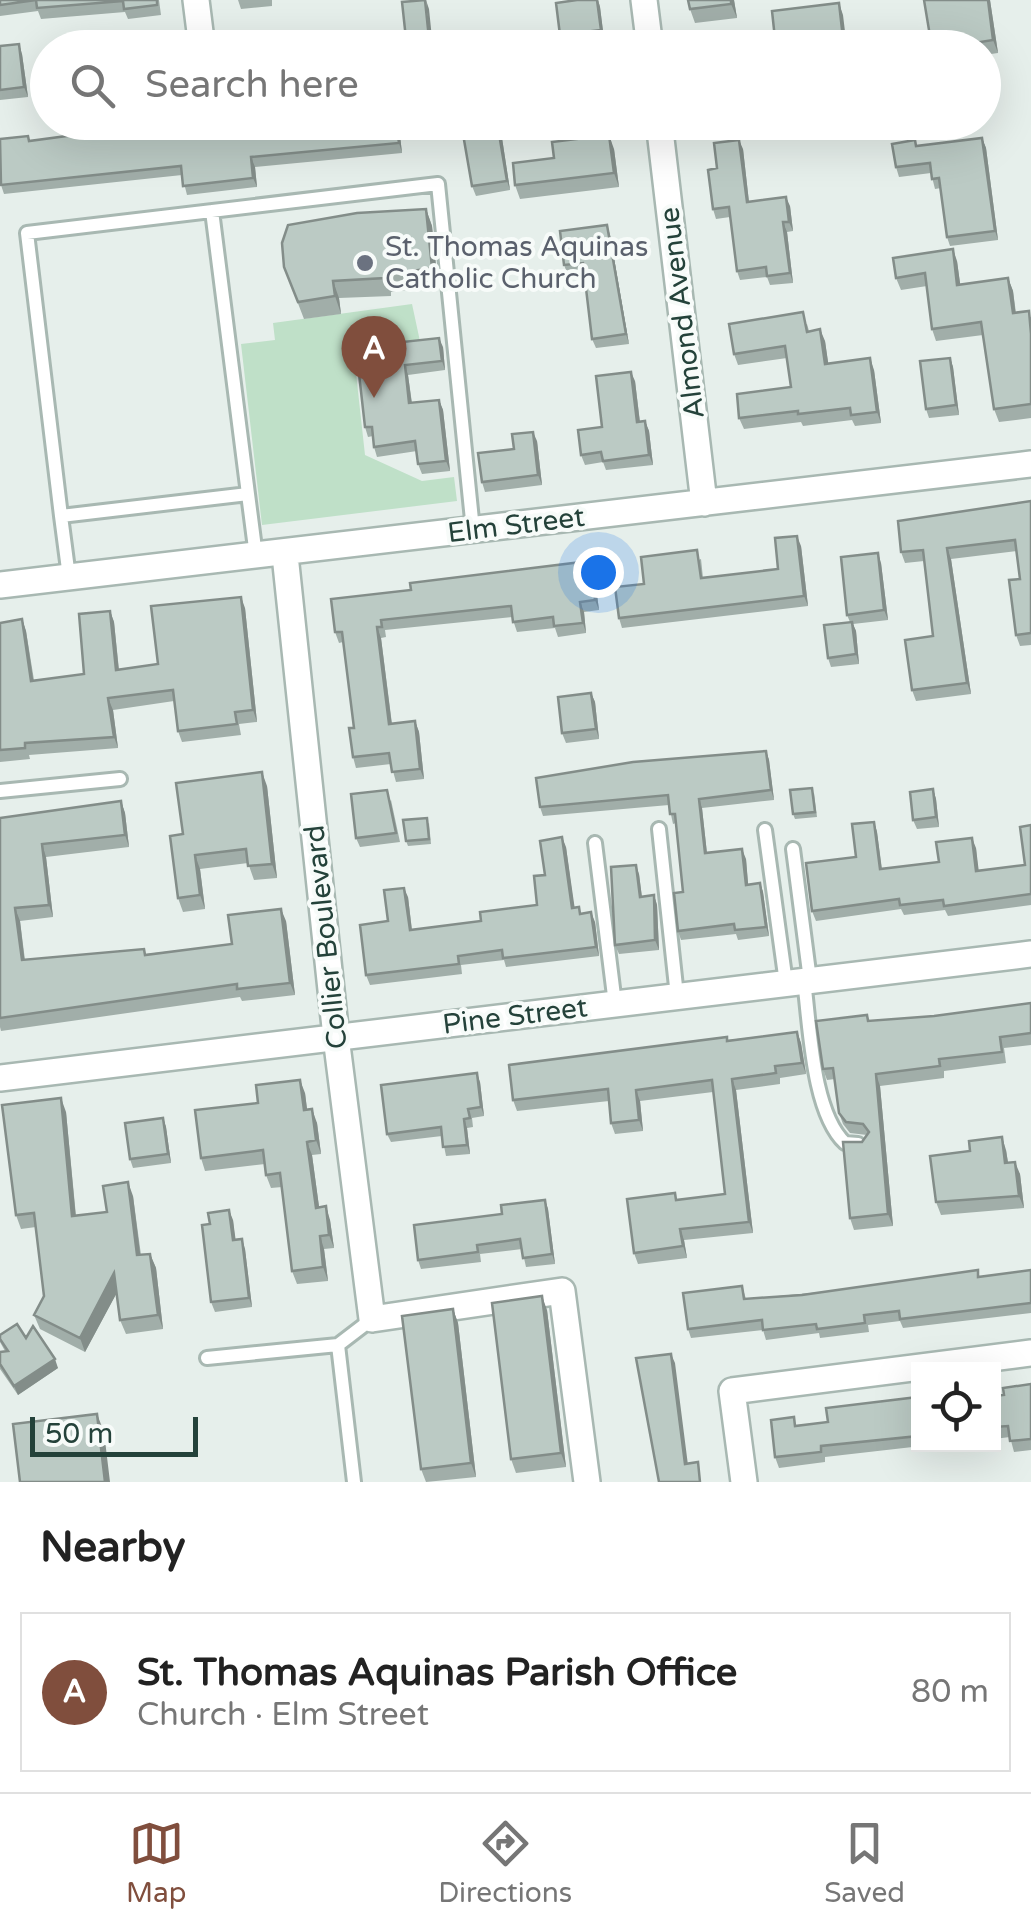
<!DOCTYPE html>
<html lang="en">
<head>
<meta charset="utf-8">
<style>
	:root { --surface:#fff; --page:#f2f2f2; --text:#222; --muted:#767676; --line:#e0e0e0; --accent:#804e3d }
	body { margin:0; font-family:"Varela Round",sans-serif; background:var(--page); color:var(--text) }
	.controls { position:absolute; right:30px; bottom:30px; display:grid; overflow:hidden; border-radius:0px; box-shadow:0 10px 40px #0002 }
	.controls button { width:90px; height:90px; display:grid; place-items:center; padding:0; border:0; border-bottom:2px solid var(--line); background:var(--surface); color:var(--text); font:50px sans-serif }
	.scale { position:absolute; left:30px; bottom:25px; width:168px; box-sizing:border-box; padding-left:10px; border:5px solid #24423a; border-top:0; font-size:28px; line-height:35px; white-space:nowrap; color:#24423a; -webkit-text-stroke:8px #f7fbf9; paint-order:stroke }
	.you { position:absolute; left:598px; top:572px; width:35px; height:35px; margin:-25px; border:8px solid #fff; border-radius:50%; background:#1a73e8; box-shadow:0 0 0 15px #1a73e833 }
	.badge { display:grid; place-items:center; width:65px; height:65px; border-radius:50%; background:var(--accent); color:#fff; font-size:32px; font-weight:700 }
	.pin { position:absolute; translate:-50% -82px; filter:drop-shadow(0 2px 5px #0008) }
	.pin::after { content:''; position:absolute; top:52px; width:35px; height:30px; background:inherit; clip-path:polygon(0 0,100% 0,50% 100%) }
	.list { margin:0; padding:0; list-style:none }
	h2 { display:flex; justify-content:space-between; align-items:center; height:130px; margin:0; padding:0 40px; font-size:42px }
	h2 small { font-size:32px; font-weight:400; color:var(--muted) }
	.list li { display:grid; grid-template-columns:65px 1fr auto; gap:30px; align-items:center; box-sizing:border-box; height:160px; margin:0 20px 20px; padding:0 20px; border:2px solid var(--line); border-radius:0px }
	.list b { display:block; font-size:38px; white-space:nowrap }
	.list p { margin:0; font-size:32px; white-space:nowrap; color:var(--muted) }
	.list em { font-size:32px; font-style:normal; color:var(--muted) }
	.icon { flex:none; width:55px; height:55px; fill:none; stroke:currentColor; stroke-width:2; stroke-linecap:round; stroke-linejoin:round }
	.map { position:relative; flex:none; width:1031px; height:1482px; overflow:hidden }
	.search { position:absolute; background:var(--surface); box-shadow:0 10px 40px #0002; left:30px; right:30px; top:30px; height:110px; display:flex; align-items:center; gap:25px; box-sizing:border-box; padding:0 35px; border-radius:55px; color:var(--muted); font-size:38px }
	.sheet { height:310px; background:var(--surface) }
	nav { display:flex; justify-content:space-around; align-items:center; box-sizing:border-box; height:140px; border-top:2px solid var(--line); background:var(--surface); font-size:28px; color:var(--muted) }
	nav a { display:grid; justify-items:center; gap:5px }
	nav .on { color:var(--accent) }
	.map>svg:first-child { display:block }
</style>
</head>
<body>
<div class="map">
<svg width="1031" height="1482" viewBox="0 0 1031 1482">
	<rect width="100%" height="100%" fill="#e6efeb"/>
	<!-- green -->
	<path fill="#bfe0c8" d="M412,304l9,42 -67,9 11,100 57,26 32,-4 3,24 -195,24 -21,-181 34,-4 -2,-17z"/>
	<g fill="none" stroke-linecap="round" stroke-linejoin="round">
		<!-- service casing -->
		<g stroke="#a8b8b2" stroke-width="18">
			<path id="service" d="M212,211l36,283 -187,22 -34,-283 411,-49 35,346
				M248,494l8,62
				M61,516l8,61
				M0,791l120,-12
				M659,829l18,167
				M765,830l21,153
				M595,843l20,161
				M793,849l17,131
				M804,981c6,44 8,131 41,162l13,1
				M338,1345l16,137
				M338,1345l34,-26
				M207,1358l131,-13"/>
		</g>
		<!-- minor casing -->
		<g stroke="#a8b8b2" stroke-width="30">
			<path id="minor" d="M196,0l6,48
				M644,0l6,48
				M659,122l45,381
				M285,555l51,482 36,282 190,-28 25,191
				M0,585l1031,-121
				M0,1078l1031,-124
				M744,1482l-12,-91 299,-38"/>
		</g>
		<!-- service -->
		<use href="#service" stroke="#fff" stroke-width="12"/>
		<!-- minor -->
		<use href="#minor" stroke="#fff" stroke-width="25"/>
	</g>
	<!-- wall -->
	<path fill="#a1aea9" d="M0,0h159l2,15 -33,4 -3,-7 -84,7 -3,-8 -38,5z
		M238,0h34v6l-31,3z
		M598,0l2,7 4,32 -41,5 -3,-9z
		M734,0l3,18 -42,5 -5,-14z
		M990,0l8,53 -14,2v-7h-52z
		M0,46l22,8 6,43 -28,3z
		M157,122h276l-34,5 3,26 -147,14 2,20 -70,8 -5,-20 -178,19 -3,-9 29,-44 127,-17z
		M502,138l8,52 -34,6 -4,-10z
		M982,138l4,10 12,92 -48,6 -3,-9 -6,-49 -6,1 -4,-16 -32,4 -3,-10 22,-21z
		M614,149l5,38 -99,12 -5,-14z
		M743,149l6,53 41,4 3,25 -6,1 6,51 -23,2 -3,-8 -27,3 -3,-9 -7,-54 -14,2 -3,-10 4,-41z
		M426,209l6,17 6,60 -47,6v4l-52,2 2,16 -37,5 -20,-52z
		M610,235l19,109 -33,4 -4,-9 -8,-66 -16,2 -4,-10z
		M957,261l3,23 48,-6 5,13 3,22 15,4v101l-32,4 -5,-13 -11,-74 -47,6 -4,-12 -5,-43 -26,4 -5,-12z
		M807,324l2,7 16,10 3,22 46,7 7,53 -26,3 -3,-6 -49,6 -2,-4 -57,7 -5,-11 52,-31 -4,-29 -49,7 -4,-11z
		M356,347h87l2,23 -37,5 4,28 27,-3 4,10 7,61 -28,3 -4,-10 -1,-13 -40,6 -3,-10 -1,-11 -5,1 -3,-10z
		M950,358l3,9 6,48 -30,3 -3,-9z
		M635,381l5,41 5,-1 4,10 4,34 -47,5 -3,-8 -18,3 -4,-10z
		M537,441l5,44 -57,7 -3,-10 32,-33z
		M1031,501v144l-11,1 -4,-11 4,-56 -3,-28 -66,8 20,135 -55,7 -4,-11 21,-54 -9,-75 -19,2 -4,-11z
		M801,546l7,60 -186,22 -3,-10 25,-34 57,-25 2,19 75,-9z
		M881,563l7,57 -35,4 3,7 3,33 -28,3 -3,-9 22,-36 -3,-7z
		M594,572l5,38 -15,2 2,21 -28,4 -3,-9 -38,4 -5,-15 -127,13 1,7 -5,1 11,86 23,-3 4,11 5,47 -28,3 -5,-18 -35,4 -3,-11 1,-29 -11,-86 -4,1 -4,-11 -4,-33z
		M245,608l12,114 -18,2 2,11 -59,7 -4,-11 -4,-30 -61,9 5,38 -89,7 1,4 -30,3v-139l22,-4 4,12 8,49 50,-6 26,-63 4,11 5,48 39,-6z
		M591,693l4,9 4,37 -33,4 -4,-10z
		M766,751l3,9 5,40 -72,8 5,45 39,6 2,26 12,-2 3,9 6,44 -31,4 -2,-6 -55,6 -3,-9 5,-39 -7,-69 -3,1 -4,-19 -126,11 -3,-9z
		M267,786l10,92 -23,2 -6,-17 -48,6 5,40 -22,3 -5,-14 5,-64z
		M933,789l3,10 3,28 -22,2 -4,-9z
		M814,793l3,24 -22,2 -2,-5z
		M391,800l9,42 -40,5 -4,-9z
		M121,801l4,12 4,34 -83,10 7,60 -33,4 5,39 121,-6 86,-10 54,-23 9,74 -53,6 -2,-4 -239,34 -1,-4v-209z
		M874,822l3,10 5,37 57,-7 37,-14 2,23 47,-6 6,-40v80l-83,11 -3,-6 -41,5 -3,-6 -85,12 -4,-10 44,-54z
		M429,823l2,21 -23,2 -2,-5z
		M566,847l8,61 21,14 4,34 -93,11 -2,-7 -43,5 1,9 -92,11 -4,-10 22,-54 20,-24 4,33 69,-9 56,-16 8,-30z
		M639,874l3,23 12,-2 3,10 2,45 -40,4 -4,-9z
		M1031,1003v42l-27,3 2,15 -62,8v7l-64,8 13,140 -39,4 -4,-12 12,-76 5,-7 -17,-2 -7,-9 -4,-11 -4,-34 -8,1 -4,-11 44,-54 3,6 64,-5z
		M797,1032l4,11 5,31 -26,4v6l-44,6 17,143 -69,7 3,18 -49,6 -4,-11 44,-53 47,-6 -12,-102 -73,9 3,30 -28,3 -4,-11 -2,-22 -92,10 -4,-11 214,-63 1,3z
		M480,1082l4,34 -12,2 1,9 -6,1 3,26 -24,2 -4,-20 -51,6 -4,-8z
		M305,1093l2,17 10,13 4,31 -9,1 7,52 11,13 4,28 -10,1 4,32 -31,3 -5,-13 -10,-84 -11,1 -5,-13 -1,-11 -60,7 -4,-13 57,-55z
		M66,1112l10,104 31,-4 26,-16 8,59 9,-1 6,14 7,61 -37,5 -6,-14 -3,-28 -32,60 -45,-23 -6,-14 10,-19 -8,-69 -15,2 -5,-14z
		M163,1118l3,9 5,36 -38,5 -3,-9z
		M1006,1150l2,12 12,12 4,34 -83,7 -5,-13z
		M545,1200l3,9 7,55 -29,3 -4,-18 -42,5 1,8 -60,7 -3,-9 84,-46z
		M233,1220l2,20 10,9 7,58 -37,5 -4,-10z
		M1031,1270v43l-128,15 -3,-7 -32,4 1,7 -49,6 -1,-5 -53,7 -3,-10 -72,8 -3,-9 54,-43 4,13 234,-22z
		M453,1309l5,14 18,154 -50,5 -5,-13z
		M547,1310l19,157 -50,6 -5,-14z
		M0,1335l26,3 32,30 -40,27 -18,-26v-17l5,-1 -5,-9z
		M1031,1384v66l-17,2 -4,-15 -16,2v-43l10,-1z
		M918,1397v47h21l-114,13v5l-46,6 -4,-11 22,-31 31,-4z"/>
	<!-- shaded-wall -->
	<path fill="#838d89" d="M426,0l3,9 4,39h-3z
		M598,0l2,7 4,32 -3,-9z
		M731,0h3l3,18 -6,-14z
		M988,0h2l8,53 -5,-13z
		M839,3l4,12 4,33 -3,-1z
		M19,44l3,10 6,43 -4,-10z
		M396,122l3,5 3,26 -3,-10z
		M498,128l4,10 8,52 -3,-9z
		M609,135l5,14 5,38 -5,-14z
		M982,138l4,10 12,92 -3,-9z
		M739,140l4,9 7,62 -3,-9z
		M251,157l4,10 2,20 -4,-9z
		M786,197l4,9 3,25 -4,-9z
		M426,209l6,17 6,60 -6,-18z
		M783,222l4,10 6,51 -3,-10z
		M607,225l3,10 19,109 -3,-10z
		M953,249l4,12 5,36 -5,-12z
		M1008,278l5,13 4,35 -4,-13z
		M333,281l6,17 2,16 -6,-18z
		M820,329l5,12 5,34 -5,-11z
		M439,338l4,9 2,23 -3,-9z
		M870,358l4,12 7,53 -4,-11z
		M950,358l3,9 6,48 -3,-10z
		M405,365l3,10 5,38 -4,-10z
		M631,372l4,9 6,51 -4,-10z
		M439,400l4,10 7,61 -4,-10z
		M645,421l4,10 4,34 -4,-10z
		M533,432l4,9 5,44 -4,-10z
		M797,536l4,10 7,60 -4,-10z
		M947,548l4,11 20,135 -4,-11z
		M878,553l3,10 7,57 -4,-10z
		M590,561l4,11 5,38 -4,-10z
		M241,597l4,11 12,114 -4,-12z
		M580,602l4,10 2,21 -3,-10z
		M110,611l4,11 6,60 -4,-12z
		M22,619l4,12 9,61 -4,-11z
		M852,622l4,9 3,33 -3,-10z
		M377,627l4,11 12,96 -4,-10z
		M591,693l4,9 4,37 -3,-10z
		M108,698l5,12 5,38 -4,-11z
		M415,721l4,11 5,47 -4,-10z
		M766,751l3,9 5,40 -3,-10z
		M262,772l5,14 10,92 -5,-14z
		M933,789l3,10 3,28 -3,-10z
		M699,799l3,9 6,55 -3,-10z
		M121,801l4,12 4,34 -4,-12z
		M874,822l3,10 6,47 -3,-10z
		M562,837l4,10 10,70 -4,-9z
		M972,838l4,10 4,33 -4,-10z
		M42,844l4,13 7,60 -4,-12z
		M742,849l4,10 3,35 -3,-9z
		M195,855l5,14 5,40 -5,-14z
		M636,865l3,9 4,32 -3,-9z
		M760,883l3,9 6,44 -3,-9z
		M404,888l4,9 5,43 -3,-10z
		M654,895l3,10 2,45 -4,-10z
		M15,908l5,13 6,52 -4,-13z
		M281,909l5,12 9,74 -5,-12z
		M591,912l4,10 4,34 -3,-9z
		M797,1032l4,11 5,31 -4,-11z
		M477,1073l3,9 4,34 -3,-9z
		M876,1074l4,12 13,140 -5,-12z
		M732,1079l4,11 17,143 -4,-11z
		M300,1080l5,13 4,31 -5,-14z
		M636,1090l4,11 3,30 -4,-11z
		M61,1098l5,14 11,118 -5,-14z
		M312,1109l5,14 4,31 -5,-14z
		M163,1118l3,9 5,36 -3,-9z
		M464,1119l3,9 3,26 -3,-9z
		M1002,1137l4,13 4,26 -5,-13z
		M307,1142l5,13 9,66 -5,-13z
		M1015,1162l5,12 4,34 -5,-12z
		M128,1182l5,14 9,73 -5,-14z
		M545,1200l3,9 7,55 -3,-10z
		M326,1206l4,14 4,28 -5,-13z
		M229,1210l4,10 4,30 -4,-10z
		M680,1229l4,11 3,18 -4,-12z
		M320,1236l4,13 4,32 -5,-14z
		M242,1239l3,10 7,58 -3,-9z
		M150,1254l6,14 7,61 -5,-14z
		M114,1273l6,14 -35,65 -5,-14z
		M542,1296l5,14 19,157 -5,-14z
		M453,1309l5,14 18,154 -5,-14z
		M671,1354l4,9 14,110 -4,-9z
		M55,1359l3,9 -40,27 -4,-9z
		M97,1414l7,18 6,50h-5z"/>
	<!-- building -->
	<path fill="#bbcac4" stroke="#838d89" stroke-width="2.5" d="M0,0h157v5l-33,4 -1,-8 -86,7 -1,-8 -36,5z
		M425,0l5,48h-23l-5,-46z
		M577,0h20l4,30 -41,5 -4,-32z
		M688,0h43v4l-41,5z
		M924,0h64l5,40 -19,3v5h-42z
		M839,3l5,44 -68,1 -4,-37z
		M19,44l5,43 -24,3v-44z
		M157,122h239l3,21 -148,14 2,21 -70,8 -2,-20 -180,19 -1,-46 28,-3 1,5 128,-17z
		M498,128l9,53 -35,5 -9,-52z
		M609,135l5,38 -99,12 -2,-22 41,-5 -2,-16z
		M982,138l13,93 -48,6 -8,-59 -7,1 -2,-16 -34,4 -4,-23 23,-4 1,6z
		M739,140l8,62 39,-5 3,25h-6l7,51 -23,3 -1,-9 -29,4 -8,-64 -16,2 -5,-39 9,-2 -3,-25z
		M426,209l6,59 -47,7v3l-52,3 2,15 -37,6 -14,-35 -2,-24 6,-18 69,-12z
		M607,225l19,109 -34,5 -9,-76 -19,2 -4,-34z
		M953,249l4,36 51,-7 5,35 16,-2 2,23v70l-37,5 -13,-87 -49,7 -7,-56 -29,5 -3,-20z
		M803,312l4,20 13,-3 5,35 45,-6 7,54 -26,3 -1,-7 -52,6v-3l-59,7 -2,-24 54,-7 -6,-41 -51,8 -5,-30z
		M439,338l3,23 -37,4 4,38 30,-3 7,61 -28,3 -3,-23 -41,6 -2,-20h-7l-9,-80z
		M950,358l6,47 -30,4 -6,-48z
		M631,372l6,50 8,-1 4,34 -46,6 -2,-9 -20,3 -3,-25 24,-3 -6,-51z
		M533,432l5,43 -56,7 -4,-29 36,-4 -2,-15z
		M1031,501v132l-15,2 -7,-55 11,-1 -5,-39 -68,8 20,135 -55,7 -7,-50 28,-4 -10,-86 -22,2 -3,-31z
		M797,536l7,60 -185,22 -4,-31 29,-3 -3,-27 56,-7 4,28 77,-9 -3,-31z
		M878,553l6,57 -37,5 -6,-58z
		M590,561l5,39 -15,2 3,21 -29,3 -1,-9 -40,5 -2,-16 -130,14 1,7h-5l12,97 26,-3 5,48 -28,3 -3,-19 -36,4 -4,-29h5l-12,-96h-7l-4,-33 80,-9 -1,-7z
		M241,597l12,113 -18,2 2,12 -59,7 -5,-41 -65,8 6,39 -89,6v5l-25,2v-127l22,-4 9,62 53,-7 -5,-60 31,-3 6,59 42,-6 -7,-58z
		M852,622l4,32 -28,4 -4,-33z
		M591,693l5,36 -34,4 -4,-36z
		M766,751l5,39 -72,9 6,54 37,-4 4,36 14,-2 6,44 -31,3 -1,-6 -56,7 -4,-38 9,-1 -8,-78h-5l-2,-19 -128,12 -4,-29 97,-16z
		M262,772l10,92 -24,2 -2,-17 -51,6 5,40 -22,3 -8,-62 13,-2 -7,-51z
		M812,788l3,24 -22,2 -3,-24z
		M933,789l3,28 -23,3 -3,-28z
		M387,790l9,43 -40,5 -5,-44z
		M121,801l4,34 -83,9 7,61 -34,3 7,52 122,-11 1,6 87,-11 -4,-29 53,-6 9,74 -53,6v-5l-237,34v-200z
		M427,818l2,21 -23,2 -3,-21z
		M874,822l6,47 59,-7 -3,-20 36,-4 4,33 49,-6 -5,-38 11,-2v69l-87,12 -1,-6 -43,5 -1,-6 -87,12 -6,-48 50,-6 -4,-33z
		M562,837l10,71 7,-1 1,7 11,-2 5,35 -93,11 -1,-8 -44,6 1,8 -93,11 -6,-50 28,-4 -4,-31 20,-2 6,42 71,-9 -1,-9 57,-7 -3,-29 11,-1 -5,-34z
		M636,865l4,32 14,-2 1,45 -40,5 -4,-78z
		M1031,1003v30l-31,4 2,15 -63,7 1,7 -64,8 12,140 -38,4 -7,-76h19l7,-10 -6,-8 -17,-2 -7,-9 -6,-45 -10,1 -7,-48 51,-6 1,6 66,-5z
		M797,1032l5,31 -27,3 1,7 -44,6 17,143 -69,7 3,17 -49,7 -7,-54 48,-6 1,7 49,-6 -13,-114 -76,10 3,30 -28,3 -3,-34 -95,11 -4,-35 218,-28v4z
		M477,1073l4,34 -13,2 2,9 -6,1 3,26 -24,2 -2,-20 -54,7 -6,-49z
		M300,1080l4,30 8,-1 4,31 -9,2 9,66 10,-2 3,29 -9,1 3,31 -31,4 -12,-98 -14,2 -3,-25 -62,8 -6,-48 63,-7 -2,-18z
		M61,1098l11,118 35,-4 -4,-26 25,-4 9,73 13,-1 8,61 -38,5 -6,-47 -34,65 -46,-23 10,-19 -10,-83 -18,2 -14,-110z
		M163,1118l5,36 -38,5 -5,-36z
		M1002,1137l3,26 10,-1 4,34 -83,6 -6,-46 40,-5 -1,-10z
		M545,1200l7,54 -29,4 -3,-19 -43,6 1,7 -60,8 -4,-35 88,-11 -1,-9z
		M229,1210l4,30 9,-1 7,59 -38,4 -9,-77 8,-1 -2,-11z
		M978,1270v7l53,-7v33l-131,16 -1,-8 -35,4 1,8 -48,6 -1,-5 -53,6 -1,-10 -74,9 -5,-36 59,-7 2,13 58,-4z
		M542,1296l19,157 -50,6 -19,-156z
		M453,1309l18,154 -50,6 -19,-153z
		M17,1324l9,14 7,-12 22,33 -41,27 -14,-22v-12l8,-1 -8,-12v-4z
		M671,1354l14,110 13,-2 2,20h-41l-23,-124z
		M1031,1384v55l-21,2 -2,-15 -14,1v-31l10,-1 -1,-7z
		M918,1397v39l-97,10v6l-46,5 -4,-37 23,-3 1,9 33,-4 -2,-14z
		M97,1414l8,68h-85l-7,-58z"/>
	<!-- markers -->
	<circle fill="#6b7280" stroke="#f7fbf9" stroke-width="4" cx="365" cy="263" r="10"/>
	<g text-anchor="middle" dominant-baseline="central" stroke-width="8" stroke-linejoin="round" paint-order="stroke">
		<!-- worship labels -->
		<g font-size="28" fill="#5b616d" stroke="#f7fbf9" text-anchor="start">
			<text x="385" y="247">St. Thomas Aquinas<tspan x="385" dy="32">Catholic Church</tspan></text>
		</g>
		<!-- street labels -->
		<g font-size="28" fill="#24423a" stroke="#f7fbf9">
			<text transform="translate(682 313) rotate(-97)">Almond Avenue</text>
			<text transform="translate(516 525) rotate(-7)">Elm Street</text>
			<text transform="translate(326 937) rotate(-96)">Collier Boulevard</text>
			<text transform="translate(515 1016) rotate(-7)">Pine Street</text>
		</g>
	</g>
</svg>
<div class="controls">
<button><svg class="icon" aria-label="locate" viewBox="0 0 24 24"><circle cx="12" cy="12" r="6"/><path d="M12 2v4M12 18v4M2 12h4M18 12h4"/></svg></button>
</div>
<div class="scale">50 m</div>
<div class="you"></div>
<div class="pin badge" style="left:374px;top:398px">A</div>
<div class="search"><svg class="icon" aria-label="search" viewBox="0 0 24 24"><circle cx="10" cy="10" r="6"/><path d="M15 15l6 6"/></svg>Search here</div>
</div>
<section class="sheet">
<h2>Nearby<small></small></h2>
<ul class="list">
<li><span class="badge">A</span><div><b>St. Thomas Aquinas Parish Office</b><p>Church · Elm Street</p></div><em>80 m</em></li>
</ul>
</section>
<nav>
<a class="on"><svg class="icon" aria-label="map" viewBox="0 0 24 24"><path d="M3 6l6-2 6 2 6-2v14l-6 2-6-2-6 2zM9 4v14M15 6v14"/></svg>Map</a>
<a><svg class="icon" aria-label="directions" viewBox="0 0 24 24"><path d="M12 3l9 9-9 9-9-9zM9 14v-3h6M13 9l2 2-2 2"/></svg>Directions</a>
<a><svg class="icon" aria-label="saved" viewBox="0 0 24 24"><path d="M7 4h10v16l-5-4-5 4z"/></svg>Saved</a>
</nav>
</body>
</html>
